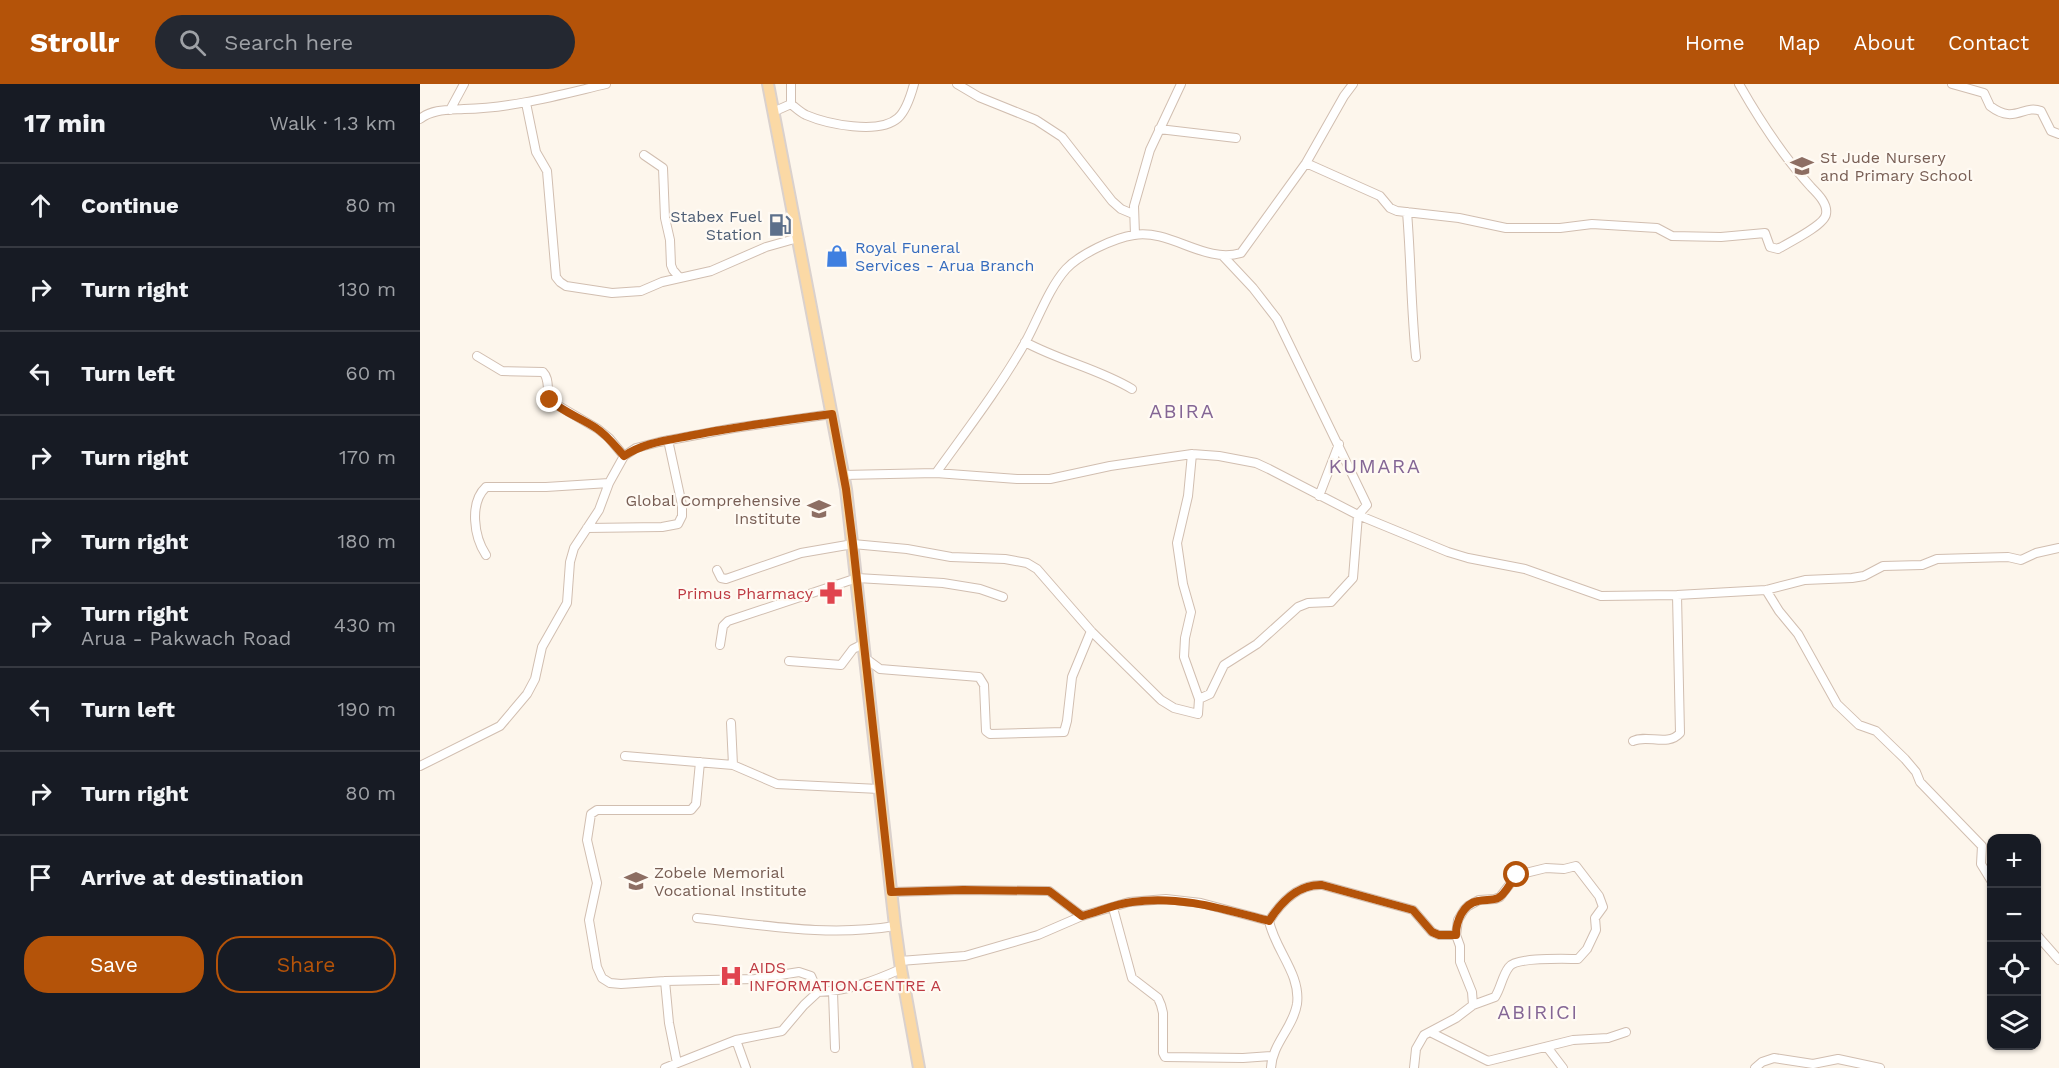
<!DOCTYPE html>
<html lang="en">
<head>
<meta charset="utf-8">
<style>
	:root { --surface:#171b24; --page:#242831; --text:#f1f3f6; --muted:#9ea1a6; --line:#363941; --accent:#b45309 }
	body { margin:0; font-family:"Work Sans",sans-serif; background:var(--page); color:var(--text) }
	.controls { position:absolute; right:18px; bottom:18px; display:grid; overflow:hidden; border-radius:12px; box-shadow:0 2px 4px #0004 }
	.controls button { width:54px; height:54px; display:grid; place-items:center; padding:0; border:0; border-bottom:2px solid var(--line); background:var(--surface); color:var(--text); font:30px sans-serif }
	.stop { position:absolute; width:18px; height:18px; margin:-14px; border:4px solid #b45309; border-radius:50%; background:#fff }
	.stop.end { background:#b45309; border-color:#fff; box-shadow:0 2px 6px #0008 }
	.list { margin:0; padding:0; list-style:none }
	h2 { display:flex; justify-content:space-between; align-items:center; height:78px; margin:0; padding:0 24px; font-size:26px }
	h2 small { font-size:20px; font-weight:400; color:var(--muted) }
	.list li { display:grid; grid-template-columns:39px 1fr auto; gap:18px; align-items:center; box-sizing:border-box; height:84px; padding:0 24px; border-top:2px solid var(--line) }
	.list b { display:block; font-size:22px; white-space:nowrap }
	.list p { margin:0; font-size:20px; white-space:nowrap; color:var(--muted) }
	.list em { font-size:20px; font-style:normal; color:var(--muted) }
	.actions { display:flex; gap:12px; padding:18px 24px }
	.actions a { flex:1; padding:14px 0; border:2px solid var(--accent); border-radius:24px; text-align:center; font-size:21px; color:var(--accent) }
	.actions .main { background:var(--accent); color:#fff }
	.icon { flex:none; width:33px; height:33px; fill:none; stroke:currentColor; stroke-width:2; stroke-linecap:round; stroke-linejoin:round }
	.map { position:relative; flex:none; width:1639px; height:984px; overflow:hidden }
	header { display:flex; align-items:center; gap:36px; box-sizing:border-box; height:84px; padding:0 30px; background:var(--accent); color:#fff }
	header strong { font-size:28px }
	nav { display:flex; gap:33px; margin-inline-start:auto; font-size:21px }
	.search { width:420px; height:54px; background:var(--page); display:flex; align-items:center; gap:15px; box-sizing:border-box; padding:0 21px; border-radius:33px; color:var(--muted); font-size:22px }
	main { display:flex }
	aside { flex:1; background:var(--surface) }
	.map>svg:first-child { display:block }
</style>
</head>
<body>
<header>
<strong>Strollr</strong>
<div class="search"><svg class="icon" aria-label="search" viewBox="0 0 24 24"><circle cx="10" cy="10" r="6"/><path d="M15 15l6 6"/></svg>Search here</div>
<nav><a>Home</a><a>Map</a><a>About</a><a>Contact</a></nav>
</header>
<main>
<aside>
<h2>17 min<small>Walk · 1.3 km</small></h2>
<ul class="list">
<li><svg class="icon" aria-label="ahead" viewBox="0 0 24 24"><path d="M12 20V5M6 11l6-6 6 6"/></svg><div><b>Continue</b></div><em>80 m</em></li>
<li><svg class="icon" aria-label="right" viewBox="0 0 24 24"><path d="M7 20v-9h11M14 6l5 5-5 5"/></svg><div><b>Turn right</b></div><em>130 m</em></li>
<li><svg class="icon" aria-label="left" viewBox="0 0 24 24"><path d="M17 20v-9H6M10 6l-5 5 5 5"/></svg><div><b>Turn left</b></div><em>60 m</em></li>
<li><svg class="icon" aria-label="right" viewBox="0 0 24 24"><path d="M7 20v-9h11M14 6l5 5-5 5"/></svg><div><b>Turn right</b></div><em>170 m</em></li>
<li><svg class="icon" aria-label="right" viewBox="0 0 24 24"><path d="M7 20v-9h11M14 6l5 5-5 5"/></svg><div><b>Turn right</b></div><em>180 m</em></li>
<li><svg class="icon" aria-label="right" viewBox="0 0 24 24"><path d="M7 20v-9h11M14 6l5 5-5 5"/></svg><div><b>Turn right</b><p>Arua - Pakwach Road</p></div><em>430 m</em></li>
<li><svg class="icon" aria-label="left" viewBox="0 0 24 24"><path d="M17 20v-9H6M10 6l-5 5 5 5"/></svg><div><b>Turn left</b></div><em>190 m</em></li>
<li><svg class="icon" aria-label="right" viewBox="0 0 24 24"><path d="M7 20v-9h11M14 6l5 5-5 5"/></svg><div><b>Turn right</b></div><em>80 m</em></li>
<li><svg class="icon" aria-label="arrive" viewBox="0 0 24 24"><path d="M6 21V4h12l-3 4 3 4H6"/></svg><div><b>Arrive at destination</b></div></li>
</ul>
<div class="actions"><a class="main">Save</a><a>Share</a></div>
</aside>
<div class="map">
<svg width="1639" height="984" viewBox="0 0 1639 984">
	<rect width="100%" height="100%" fill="#fdf6ec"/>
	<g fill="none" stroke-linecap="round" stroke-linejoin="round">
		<!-- minor casing -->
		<g stroke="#d1beb0" stroke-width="10">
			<path id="minor" d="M537,0l22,13 57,23 26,17 50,64 9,8 12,5
				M1532,0l32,9 6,13c25,19 33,-2 51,5l10,20 8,3
				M106,19l10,49 11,19 9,106 4,5 6,4 46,7 29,-2 21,-9 49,-11 55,-24 32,-9
				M371,20c5,4 9,8 15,11 21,9 73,20 92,3 8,-7 13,-23 16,-34
				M30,26l14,-26
				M353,28l18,-8v-20
				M0,35c12,-10 29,-9 44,-10 49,-1 95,-14 142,-25
				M739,45l77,9
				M224,71l19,13 2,50 5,22 1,25 2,5 6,7
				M886,79l74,33 10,12 7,3 62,7 47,10h54l32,-4 65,4 15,8 49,1 44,-4 5,14 8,2c10,-6 47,-24 48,-35 2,-10 -8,-20 -15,-27 -29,-32 -51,-66 -72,-103
				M987,128c4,48 4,97 9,145
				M715,151l-1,-29 16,-56 31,-66
				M605,258c35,19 74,27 107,47
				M57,272l25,15 41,1c8,8 2,21 9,30l46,27 11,9 15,18
				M516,389c31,-43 64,-86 90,-132 12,-22 23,-53 40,-72 14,-15 48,-31 68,-34 37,-6 70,29 107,18l65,-90 38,-67 9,-12
				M423,391l93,-2 81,6h33l60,-13 82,-12 27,2 37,7 13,6 89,46 90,37 20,6 57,11 76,27 76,-1 89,-5 39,-10 47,-2 12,-2 19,-10 39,-1 15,-6 71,-2 13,3 15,-7 23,-5
				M899,412l20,-52
				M167,444l75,-1 16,-3 4,-8v-11l-14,-65
				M66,471c-12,-18 -17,-52 0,-68h60l63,-4
				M297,486l4,8 5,1 75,-26 52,-9 54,5 44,8 54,2 22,4 10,6 54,62 70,69 13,8 24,6 1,-15 -15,-42 1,-19 6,-26 -8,-28 -6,-41 11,-47 4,-42
				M1346,506l13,21 19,23 39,70 22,21 17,6 29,28 11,13 4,10 62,64 -1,18 11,18
				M300,561l3,-19 5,-5 129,-43 86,5 37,6 23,8
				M445,574l15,11 99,8 5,8 2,46 4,3 74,-2 3,-11 5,-44 19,-46
				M369,577l52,4 12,-16 10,-5
				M779,615l11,-5 14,-29 33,-21 41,-37 10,-4 23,-1 22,-24 5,-63 9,-10 -90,-186 -24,-31 -30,-32
				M311,639l2,42
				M1213,657c14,-7 35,6 47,-8l-3,-138
				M205,672l108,9 44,19 102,5
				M0,682l80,-40 27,-32 8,-15 7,-32 25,-44 3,-41 4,-14 25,-38 10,-27 15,-27 12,-8 23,-6 75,-14 98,-14
				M471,808l72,-2 86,1 33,25
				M693,824l19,70 26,20 3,7 2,8v40l2,4 78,1 28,-2
				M277,834c68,7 130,19 198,8
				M1616,850l23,26
				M480,877l65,-5 73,-21 44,-19 47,-14 37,-3 35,4 68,18
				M245,897l-44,3 -11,-1 -8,-5 -5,-11 -8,-47 8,-37 -10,-43 4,-26 6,-4h94l5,-6 4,-42
				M413,908l2,56
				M1010,948l58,29 85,-21 35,-2 18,-6
				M316,956l10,28
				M1127,963l16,21
				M257,979l-8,-40 -4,-42 90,-2 44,-7 12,4 7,16c30,-1 56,-11 83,-23
				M245,984l71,-28 46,-9 22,-26 14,-13
				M851,984c1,-24 22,-40 26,-64 4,-30 -22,-54 -28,-83 12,-19 29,-37 53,-36l91,25 19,22 7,3h17
				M994,984l2,-19 8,-14 32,-17 17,-13 22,-8c6,-9 7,-21 14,-30 7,-10 55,-8 69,-8l9,-10 9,-19 -1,-12 8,-11 -4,-11 -23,-30 -12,3 -18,-1 -29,7 -17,22 -5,2 -16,1 -11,6 -4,4 -6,10 -2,15 4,11v16l12,30 1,13
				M1335,984l7,-6 12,-4 39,6 25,-5 42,9"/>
		</g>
		<!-- major casing -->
		<g stroke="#dad1cd" stroke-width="14">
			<path id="major" d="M348,0l78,405 49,437 6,43 18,99"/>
		</g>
		<!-- minor -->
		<use href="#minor" stroke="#fff" stroke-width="8"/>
		<!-- major -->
		<use href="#major" stroke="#fbd9a5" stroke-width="10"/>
	</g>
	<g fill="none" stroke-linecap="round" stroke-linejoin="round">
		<!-- route -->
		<path stroke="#b45309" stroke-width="8" d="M130,316c13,12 31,18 46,28 11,7 19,18 28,28 20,-14 46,-16 70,-21 46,-9 92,-15 138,-21l14,75 7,55 38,348 72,-2 86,1 33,25c16,-4 33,-12 50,-14 47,-7 91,7 137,19 12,-19 29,-37 53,-36l91,25 19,22 7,3h17c0,-14 7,-31 22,-34 7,-2 14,0 20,-3 8,-4 12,-16 19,-23"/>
	</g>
	<!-- icons -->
	<defs>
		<g id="school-bare" transform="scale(1.8)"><path d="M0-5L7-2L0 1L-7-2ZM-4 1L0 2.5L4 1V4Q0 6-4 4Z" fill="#8d6e63" stroke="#fffaf3" stroke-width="2.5" paint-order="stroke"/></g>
		<g id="fuel-bare" transform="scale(1.8)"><path d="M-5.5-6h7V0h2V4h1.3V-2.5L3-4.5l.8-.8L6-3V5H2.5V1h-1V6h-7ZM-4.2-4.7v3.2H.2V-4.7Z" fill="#5c6f8a" stroke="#fffaf3" stroke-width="2.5" paint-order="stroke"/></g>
		<g id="shop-bare" transform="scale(1.8)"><path d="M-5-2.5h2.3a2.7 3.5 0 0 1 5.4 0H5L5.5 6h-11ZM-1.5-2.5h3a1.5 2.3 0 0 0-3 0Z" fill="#3f7fe0" stroke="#fffaf3" stroke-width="2.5" paint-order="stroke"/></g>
		<g id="pharmacy-bare" transform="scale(1.8)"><path d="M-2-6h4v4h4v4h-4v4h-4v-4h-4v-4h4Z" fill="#e0444e" stroke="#fffaf3" stroke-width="2.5" paint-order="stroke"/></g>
		<g id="hospital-bare" transform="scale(1.8)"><path d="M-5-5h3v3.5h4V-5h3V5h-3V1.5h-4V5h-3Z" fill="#e0444e" stroke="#fffaf3" stroke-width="2.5" paint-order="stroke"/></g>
	</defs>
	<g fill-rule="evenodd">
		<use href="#school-bare" x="1382" y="82"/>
		<use href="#fuel-bare" x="360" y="141"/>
		<use href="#shop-bare" x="417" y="172"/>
		<use href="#school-bare" x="399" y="425"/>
		<use href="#pharmacy-bare" x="411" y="509"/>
		<use href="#school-bare" x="216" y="797"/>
		<use href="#hospital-bare" x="311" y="892"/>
	</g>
	<g text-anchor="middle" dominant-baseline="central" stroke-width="4.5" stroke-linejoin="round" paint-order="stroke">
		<!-- education labels -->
		<g font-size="16" fill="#785e54" stroke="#fffaf3" text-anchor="start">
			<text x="1400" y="73">St Jude Nursery<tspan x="1400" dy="18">and Primary School</tspan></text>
			<text x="381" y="416" text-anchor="end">Global Comprehensive<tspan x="381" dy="18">Institute</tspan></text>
			<text x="234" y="788">Zobele Memorial<tspan x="234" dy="18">Vocational Institute</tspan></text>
		</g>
		<!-- service labels -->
		<g font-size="16" fill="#4e5e75" stroke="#fffaf3" text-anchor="end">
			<text x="342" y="132">Stabex Fuel<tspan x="342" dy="18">Station</tspan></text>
		</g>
		<!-- shop labels -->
		<g font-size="16" fill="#366cbe" stroke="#fffaf3" text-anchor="start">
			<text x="435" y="163">Royal Funeral<tspan x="435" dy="18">Services - Arua Branch</tspan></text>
		</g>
		<!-- health labels -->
		<g font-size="16" fill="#be3a42" stroke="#fffaf3" text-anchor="end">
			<text x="393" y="509">Primus Pharmacy</text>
			<text x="329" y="883" text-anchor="start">AIDS<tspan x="329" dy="18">INFORMATION.CENTRE A</tspan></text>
		</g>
		<!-- quarter labels -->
		<g font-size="20" letter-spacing="1.5" fill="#846695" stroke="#fffaf3">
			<text x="762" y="327">ABIRA</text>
			<text x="955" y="382">KUMARA</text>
			<text x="1118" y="928">ABIRICI</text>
		</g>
	</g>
</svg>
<div class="controls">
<button>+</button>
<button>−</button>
<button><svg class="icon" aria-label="locate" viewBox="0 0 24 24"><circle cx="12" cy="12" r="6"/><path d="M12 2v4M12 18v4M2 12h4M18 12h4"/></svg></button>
<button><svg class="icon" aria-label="layers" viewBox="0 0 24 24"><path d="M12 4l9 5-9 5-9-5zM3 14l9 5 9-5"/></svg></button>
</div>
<div class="stop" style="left:1097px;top:791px"></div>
<div class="stop end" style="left:130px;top:316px"></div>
</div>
</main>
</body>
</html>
